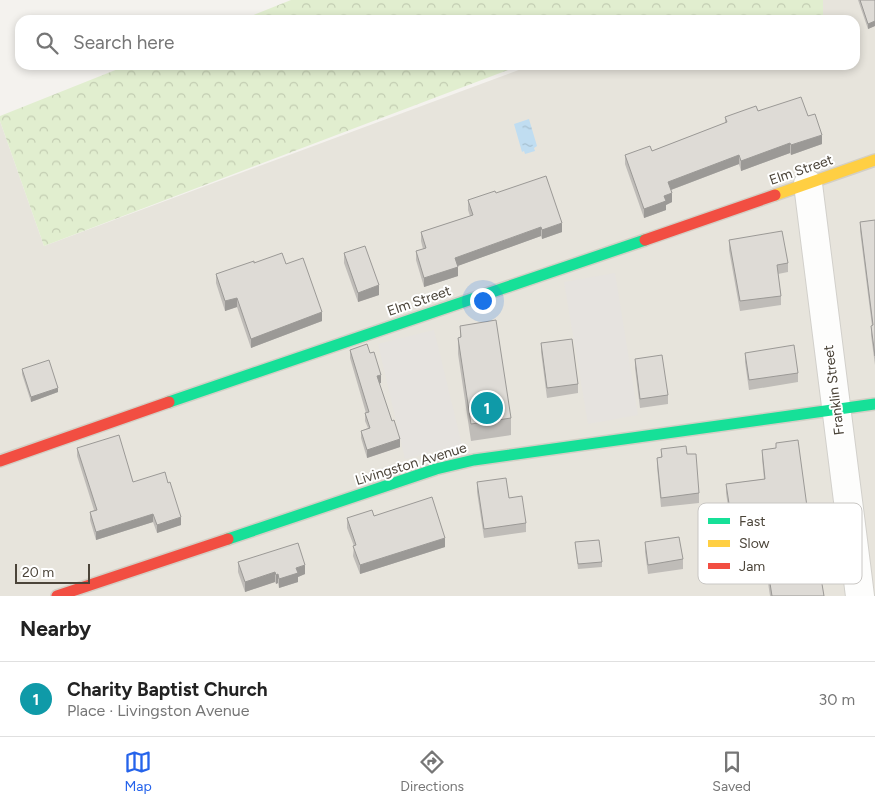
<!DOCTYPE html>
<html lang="en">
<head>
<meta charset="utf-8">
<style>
	:root { --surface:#fff; --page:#f6f6f6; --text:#222; --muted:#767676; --line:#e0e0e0; --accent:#2563eb }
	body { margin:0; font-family:Figtree,sans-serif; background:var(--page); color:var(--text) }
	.scale { position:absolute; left:15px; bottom:12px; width:75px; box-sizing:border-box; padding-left:5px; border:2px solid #4b4439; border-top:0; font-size:14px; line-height:18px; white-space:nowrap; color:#4b4439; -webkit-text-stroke:4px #fff; paint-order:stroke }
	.you { position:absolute; left:482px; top:300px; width:18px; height:18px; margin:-12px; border:4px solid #fff; border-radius:50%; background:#1a73e8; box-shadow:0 0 0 8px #1a73e833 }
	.badge { display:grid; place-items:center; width:32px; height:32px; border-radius:50%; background:var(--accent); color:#fff; font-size:16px; font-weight:700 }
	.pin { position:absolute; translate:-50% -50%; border:2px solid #fff; box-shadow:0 1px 5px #0006 }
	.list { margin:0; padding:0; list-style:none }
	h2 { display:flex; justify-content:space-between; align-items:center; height:65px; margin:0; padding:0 20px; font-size:21px }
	h2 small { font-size:16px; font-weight:400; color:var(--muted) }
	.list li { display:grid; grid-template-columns:32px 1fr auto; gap:15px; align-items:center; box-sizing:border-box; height:75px; padding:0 20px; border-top:1px solid var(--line) }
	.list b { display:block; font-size:19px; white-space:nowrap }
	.list p { margin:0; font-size:16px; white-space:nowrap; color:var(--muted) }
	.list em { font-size:16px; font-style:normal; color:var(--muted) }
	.icon { flex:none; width:28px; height:28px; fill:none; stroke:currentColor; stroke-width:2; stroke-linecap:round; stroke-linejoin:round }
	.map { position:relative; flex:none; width:875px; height:596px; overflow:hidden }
	.search { position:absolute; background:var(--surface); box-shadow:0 2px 8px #0003; left:15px; right:15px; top:15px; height:55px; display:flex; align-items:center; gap:12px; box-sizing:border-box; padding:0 18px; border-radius:15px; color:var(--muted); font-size:19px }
	.sheet { height:140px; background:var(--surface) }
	nav { display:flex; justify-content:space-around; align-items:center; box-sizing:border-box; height:70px; border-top:1px solid var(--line); background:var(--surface); font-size:14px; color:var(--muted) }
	nav a { display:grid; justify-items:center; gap:2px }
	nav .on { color:var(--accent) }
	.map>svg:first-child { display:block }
</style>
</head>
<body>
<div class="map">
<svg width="875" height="596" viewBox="0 0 875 596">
	<defs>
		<pattern id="forest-crowns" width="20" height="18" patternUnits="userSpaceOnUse" patternTransform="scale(1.25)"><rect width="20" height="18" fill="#e1eecf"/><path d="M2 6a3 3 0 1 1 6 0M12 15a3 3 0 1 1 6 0" fill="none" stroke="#c3cdb2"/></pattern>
		<pattern id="water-ripples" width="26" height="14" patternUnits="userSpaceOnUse" patternTransform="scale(1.25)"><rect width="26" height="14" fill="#c0ddf1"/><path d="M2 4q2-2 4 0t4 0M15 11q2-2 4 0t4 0" fill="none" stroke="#a6bfcf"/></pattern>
	</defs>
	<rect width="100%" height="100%" fill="#f4f2ee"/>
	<!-- residential -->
	<path fill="#e7e4dc" d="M708,0h167v596h-875v-475l44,125 488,-181h323v-45h-201z"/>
	<!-- forest -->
	<path fill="url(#forest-crowns)" d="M291,0h532v20h-119l-34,-3 -10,3h-419z
		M128,65h393l-477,181 -44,-125v-5z"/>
	<!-- parking -->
	<path fill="#e6e3df" d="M615,273l23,142 -50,9 -24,-142z
		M434,330l28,115 -57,14 -27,-115z"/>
	<!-- water -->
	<path fill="url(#water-ripples)" d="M529,119l8,27 -3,2 1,3 -10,3 -1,-3 -2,1 -8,-28z"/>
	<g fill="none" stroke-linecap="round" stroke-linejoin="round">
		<!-- street casing -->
		<g stroke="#d2d0cb" stroke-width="30">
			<path id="street" d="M808,184l52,412"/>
		</g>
		<!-- fast casing -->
		<g stroke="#d3cfc5" stroke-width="14">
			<path id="fast" d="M169,402l476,-162
				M228,539l208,-70 38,-9 401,-56"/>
		</g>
		<!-- slow casing -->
		<g stroke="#d3cfc5" stroke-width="14">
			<path id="slow" d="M775,195l100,-35"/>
		</g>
		<!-- jam casing -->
		<g stroke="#d3cfc5" stroke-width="14">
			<path id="jam" d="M645,240l130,-45
				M0,461l169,-59
				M57,596l171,-57"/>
		</g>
		<!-- street -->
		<use href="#street" stroke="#fdfdfc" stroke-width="28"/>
		<!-- fast -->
		<use href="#fast" stroke="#16e098" stroke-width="11"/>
		<!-- slow -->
		<use href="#slow" stroke="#ffcf43" stroke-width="11"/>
		<!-- jam -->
		<use href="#jam" stroke="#f24e42" stroke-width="11"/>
	</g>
	<!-- wall -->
	<path fill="#bfbcb8" d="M858,0h17v26l-7,3z
		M758,111l50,5 14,28 -31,11 -1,-2 -49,18 -2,-7 -68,26 1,12 -6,3v5l-22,8 -19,-54v-9l27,-4 73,-28v-6z
		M496,193l66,39 -20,7 -1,-3 -84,30 1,10 -34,11 -8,-27v-9l7,-2 -2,-8v-9l49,-16 -2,-6v-10z
		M875,220v145l-4,-30v-9h1l-12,-95v-9z
		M729,240l59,23v9l-10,2 3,22v9l-41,6 -11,-61z
		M344,253l35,42 -21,7 -14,-39z
		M286,264l36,57 -71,27 -14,-41 -12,4 -9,-28v-9z
		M460,326l51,92v17l-40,6 -13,-87v-16h2z
		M541,343l37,41v9l-31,5 -6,-46z
		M350,350l20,3 11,30h-2l21,64 -33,11 -6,-20v-7l7,-3 -3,-7v-8h1l-16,-55z
		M745,353l53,20v9l-49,8 -4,-28z
		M635,359l33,36v9l-28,4 -5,-40z
		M22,369l36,23 -27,10 -9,-28z
		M776,443l39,123 9,30h-54l-12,-80 -28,3 -4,-26v-9l38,-5 -2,-20v-9l14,-2z
		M77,448l56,34 48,43 -24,8 -4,-11 -57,18 -6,-20v-8l4,-2 -17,-54z
		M661,449l26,5 12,39v10l-38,4 -4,-40v-9l4,-1z
		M477,482l32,16 17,25v9l-42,6 -7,-46z
		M374,516l71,31 -85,27 -7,-18 1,-10 -7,-18v-10z
		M575,542l27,20v5l-24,2z
		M645,542l38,17v10l-35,5 -3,-22z
		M238,562l67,12 -7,3v5l-19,6 -1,-5 -2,1 -1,-2 -30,10 -7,-20z"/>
	<!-- shaded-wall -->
	<path fill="#9b9996" d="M875,21v5l-7,3v-5z
		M822,135v9l-31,11v-10z
		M790,143v10l-49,18v-10z
		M739,155v9l-71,27v-9z
		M672,193v9l-6,3v5l-22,8v-9l20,-13z
		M562,223v9l-20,7v-9z
		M541,227v9l-86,31v-9z
		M458,267v9l-34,11v-9z
		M379,285v10l-21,7v-9z
		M237,298v9l-12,4v-10z
		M322,312v9l-71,27v-9z
		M381,375v8l-4,1v-8z
		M58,388v4l-27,10v-5z
		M400,439v8l-33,11v-8z
		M153,514v8l-57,18v-8z
		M181,517v8l-24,8v-8z
		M445,538v9l-85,27v-9z
		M305,565v9l-7,3v5l-19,6v-9l17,-11z
		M275,572v10l-30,10v-10z
		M278,574v9l-2,1v-9z"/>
	<!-- building -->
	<path fill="#dedbd6" stroke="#9b9996" d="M860,0h15v21l-7,3z
		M801,97l7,19 7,-2 7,21 -31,10 -1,-2 -49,18 -2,-6 -71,27 4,11 -8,3 2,5 -22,8 -19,-54 25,-9 2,5 75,-29 -2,-5 31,-11 2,5z
		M546,176l16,47 -20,7 -1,-3 -86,31 3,9 -34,11 -8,-27 10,-3 -5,-16 52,-17 -5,-15 27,-9 1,2z
		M875,220v136l-4,-30 2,-1 -13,-103z
		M782,231l6,32 -11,2 4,31 -41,5 -11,-61z
		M365,246l14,39 -21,8 -14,-40z
		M282,253l4,11 17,-6 19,54 -71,27 -14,-41 -12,3 -9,-27 38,-13v2z
		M496,320l15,98 -40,6 -13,-86 3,-1 -1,-11z
		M572,339l6,45 -31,4 -6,-45z
		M367,344l3,9 4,-1 7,23 -4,1 15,45 2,-1 6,19 -33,11 -6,-19 9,-3 -5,-15 4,-1 -19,-62z
		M794,345l4,28 -49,7 -4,-27z
		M662,355l6,40 -28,4 -5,-40z
		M49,360l9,28 -27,9 -9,-28z
		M119,435l14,47 32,-10 3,11 2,-1 11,35 -24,8 -4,-11 -57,18 -6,-20 7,-2 -20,-62z
		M798,440l17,126h4l5,30h-52l-14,-89 -28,3 -4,-26 39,-5 -3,-29 14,-2v-5z
		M686,446l1,8h9l3,39 -38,5 -4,-40 5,-1 -1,-8z
		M506,478l3,20 13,-2 4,27 -42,6 -7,-47z
		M432,497l13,41 -85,27 -7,-19 3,-1 -9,-27 25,-8 2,6z
		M679,537l4,22 -35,6 -3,-23z
		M599,540l3,22 -24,2 -3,-22z
		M298,543l7,22 -9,3 2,5 -19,6 -1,-5 -2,1 -1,-3 -30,10 -7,-20z"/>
	<g text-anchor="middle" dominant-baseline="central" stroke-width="4" stroke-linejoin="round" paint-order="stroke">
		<!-- street labels -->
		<g font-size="14" fill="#4b4439" stroke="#fff">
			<text transform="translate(801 170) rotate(-19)">Elm Street</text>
			<text transform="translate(419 301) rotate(-19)">Elm Street</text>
			<text transform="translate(834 390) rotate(-97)">Franklin Street</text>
			<text transform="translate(411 464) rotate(-17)">Livingston Avenue</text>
		</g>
	</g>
	<!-- legend -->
	<rect x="698" y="503" width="164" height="81" rx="8" fill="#fff" stroke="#c9c7c4" stroke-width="1"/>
	<rect x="708" y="518" width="22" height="6" fill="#16e098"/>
	<rect x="708" y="540" width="22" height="7" fill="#ffcf43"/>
	<rect x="708" y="563" width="22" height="6" fill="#f24e42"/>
	<g font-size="14" fill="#4b4439">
		<text x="739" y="526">Fast</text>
		<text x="739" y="548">Slow</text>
		<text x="739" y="571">Jam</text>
	</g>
</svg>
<div class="scale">20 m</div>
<div class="you"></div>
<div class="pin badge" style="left:487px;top:408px;background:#0f9aa8">1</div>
<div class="search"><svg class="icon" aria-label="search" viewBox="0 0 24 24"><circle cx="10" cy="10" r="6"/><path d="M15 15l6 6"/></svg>Search here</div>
</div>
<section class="sheet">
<h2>Nearby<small></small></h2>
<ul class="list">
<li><span class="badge" style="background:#0f9aa8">1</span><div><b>Charity Baptist Church</b><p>Place · Livingston Avenue</p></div><em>30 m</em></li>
</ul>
</section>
<nav>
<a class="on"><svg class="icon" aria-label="map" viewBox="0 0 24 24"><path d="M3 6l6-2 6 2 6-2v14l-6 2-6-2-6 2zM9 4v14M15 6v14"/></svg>Map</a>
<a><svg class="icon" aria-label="directions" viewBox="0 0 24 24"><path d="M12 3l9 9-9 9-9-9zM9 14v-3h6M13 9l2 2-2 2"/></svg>Directions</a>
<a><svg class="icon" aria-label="saved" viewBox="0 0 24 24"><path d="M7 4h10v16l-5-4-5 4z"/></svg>Saved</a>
</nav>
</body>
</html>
